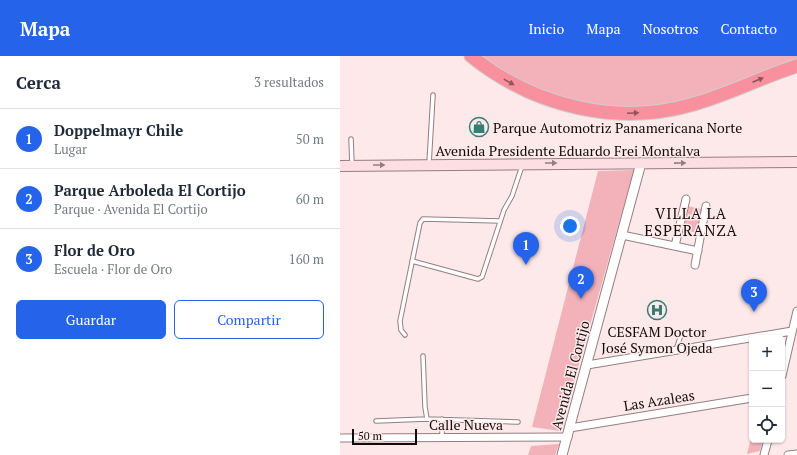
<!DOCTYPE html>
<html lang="es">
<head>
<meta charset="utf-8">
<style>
	:root { --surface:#fff; --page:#f2f2f3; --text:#1f2937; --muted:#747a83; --line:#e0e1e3; --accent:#2563eb }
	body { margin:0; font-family:"PT Serif",serif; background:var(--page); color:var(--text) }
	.controls { position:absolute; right:12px; bottom:12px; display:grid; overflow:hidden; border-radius:6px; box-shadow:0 1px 3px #0004 }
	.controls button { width:36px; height:36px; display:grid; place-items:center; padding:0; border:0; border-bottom:1px solid var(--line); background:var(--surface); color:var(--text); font:20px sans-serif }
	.scale { position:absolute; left:12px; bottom:10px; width:65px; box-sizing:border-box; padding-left:4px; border:2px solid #120b0c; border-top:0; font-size:11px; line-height:14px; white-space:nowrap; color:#120b0c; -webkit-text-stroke:3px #fee9ea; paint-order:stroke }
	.you { position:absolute; left:230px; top:170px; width:14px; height:14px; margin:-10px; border:3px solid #fff; border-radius:50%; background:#1a73e8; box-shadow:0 0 0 6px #1a73e833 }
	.badge { display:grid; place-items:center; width:26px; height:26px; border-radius:50%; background:var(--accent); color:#fff; font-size:13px; font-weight:700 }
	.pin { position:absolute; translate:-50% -33px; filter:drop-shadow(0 1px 2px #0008) }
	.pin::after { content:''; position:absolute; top:21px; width:14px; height:12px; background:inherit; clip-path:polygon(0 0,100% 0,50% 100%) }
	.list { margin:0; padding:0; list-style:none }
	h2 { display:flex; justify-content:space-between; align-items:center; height:52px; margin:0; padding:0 16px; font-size:17px }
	h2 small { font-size:13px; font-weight:400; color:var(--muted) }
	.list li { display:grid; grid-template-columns:26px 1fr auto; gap:12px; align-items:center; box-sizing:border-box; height:60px; padding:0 16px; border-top:1px solid var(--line) }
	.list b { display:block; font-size:15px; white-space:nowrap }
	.list p { margin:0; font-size:13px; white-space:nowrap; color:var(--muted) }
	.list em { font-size:13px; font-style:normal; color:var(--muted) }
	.actions { display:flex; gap:8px; padding:12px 16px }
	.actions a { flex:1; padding:9px 0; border:1px solid var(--accent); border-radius:6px; text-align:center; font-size:14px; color:var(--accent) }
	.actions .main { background:var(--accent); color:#fff }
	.icon { flex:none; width:22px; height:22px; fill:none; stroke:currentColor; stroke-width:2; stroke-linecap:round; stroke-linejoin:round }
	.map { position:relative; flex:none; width:457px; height:399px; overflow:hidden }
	header { display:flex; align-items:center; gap:24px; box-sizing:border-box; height:56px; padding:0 20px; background:var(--accent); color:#fff }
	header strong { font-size:19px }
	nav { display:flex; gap:22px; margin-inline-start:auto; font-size:14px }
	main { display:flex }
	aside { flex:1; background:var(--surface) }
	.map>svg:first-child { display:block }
</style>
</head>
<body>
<header>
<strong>Mapa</strong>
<nav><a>Inicio</a><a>Mapa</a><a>Nosotros</a><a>Contacto</a></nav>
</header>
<main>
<aside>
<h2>Cerca<small>3 resultados</small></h2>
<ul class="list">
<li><span class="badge">1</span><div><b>Doppelmayr Chile</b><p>Lugar</p></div><em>50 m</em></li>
<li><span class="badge">2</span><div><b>Parque Arboleda El Cortijo</b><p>Parque · Avenida El Cortijo</p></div><em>60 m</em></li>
<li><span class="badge">3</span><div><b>Flor de Oro</b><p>Escuela · Flor de Oro</p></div><em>160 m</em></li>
</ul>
<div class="actions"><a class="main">Guardar</a><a>Compartir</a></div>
</aside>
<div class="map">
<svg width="457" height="399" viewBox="0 0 457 399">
	<rect width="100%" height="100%" fill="#fee9ea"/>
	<!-- green -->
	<path fill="#f3b2b9" d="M141,0h316v4c-32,11 -64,27 -97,37 -75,23 -157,7 -219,-41z
		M294,114l-74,261 -28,-4 66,-256z
		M347,150l15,3 -5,24 -14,-3z
		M412,377v7h11l-3,11 -13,3z
		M219,388l-4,11h-27l3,-9z"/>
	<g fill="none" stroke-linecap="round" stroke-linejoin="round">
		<!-- service casing -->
		<g stroke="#937f81" stroke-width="5.5">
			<path id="service" d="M11,83l1,25
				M89,108l4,-69
				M72,205l66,18 4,-2 22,-67 8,-14 10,-30
				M65,279l-4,-5 -1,-9 20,-98 3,-4 77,2
				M336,294l5,-15 22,-3
				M83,300l2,51 2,12
				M102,363v18
				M36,365l51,-2 91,3"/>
		</g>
		<!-- minor casing -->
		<g stroke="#937f81" stroke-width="9">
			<path id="minor" d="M282,179l76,16
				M335,190l11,-47
				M355,209l11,-59
				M247,309l205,-34
				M442,320l15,-65
				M230,372l182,-30
				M0,382l228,-1
				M424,399l4,-15
				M448,399l9,-1"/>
		</g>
		<!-- tertiary casing -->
		<g stroke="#937f81" stroke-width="11">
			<path id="tertiary" d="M222,399l79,-292"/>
		</g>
		<!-- secondary casing -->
		<g stroke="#937f81" stroke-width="12">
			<path id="secondary" d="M0,110l457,-4"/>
		</g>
		<!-- motorway casing -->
		<g stroke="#d0cece" stroke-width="15">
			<path id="motorway" d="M131,0c62,50 146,71 223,48 35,-10 68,-27 103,-38"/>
		</g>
		<!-- service -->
		<use href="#service" stroke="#fff" stroke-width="3.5"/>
		<!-- minor -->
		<use href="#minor" stroke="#fff" stroke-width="7"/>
		<!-- tertiary -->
		<use href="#tertiary" stroke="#fff" stroke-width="9"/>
		<!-- secondary -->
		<use href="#secondary" stroke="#fddee2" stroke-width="10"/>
		<!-- motorway -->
		<use href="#motorway" stroke="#f8919d" stroke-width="13"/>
	</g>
	<!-- one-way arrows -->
	<defs><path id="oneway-solid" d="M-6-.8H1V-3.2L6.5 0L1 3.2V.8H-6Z"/></defs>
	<g fill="#90555c">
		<use href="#oneway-solid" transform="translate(418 24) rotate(-23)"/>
		<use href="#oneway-solid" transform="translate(169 26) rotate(29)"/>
		<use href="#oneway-solid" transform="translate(293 57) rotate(-2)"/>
	</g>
	<g fill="#937f82">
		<use href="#oneway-solid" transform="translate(211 107)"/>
		<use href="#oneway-solid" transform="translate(340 107) rotate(-1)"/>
		<use href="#oneway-solid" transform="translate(39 109)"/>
	</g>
	<!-- icons -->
	<defs>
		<g id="shop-ring" transform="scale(1)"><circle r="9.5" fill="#fee9ea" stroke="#377d74" stroke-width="1.5"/><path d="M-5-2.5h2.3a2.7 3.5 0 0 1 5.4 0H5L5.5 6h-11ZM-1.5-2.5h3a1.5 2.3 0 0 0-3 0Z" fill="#377d74"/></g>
		<g id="hospital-ring" transform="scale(1)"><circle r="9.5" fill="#fee9ea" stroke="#377d74" stroke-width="1.5"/><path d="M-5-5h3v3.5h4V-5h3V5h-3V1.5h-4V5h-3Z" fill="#377d74"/></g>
	</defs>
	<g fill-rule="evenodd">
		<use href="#shop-ring" x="139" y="71"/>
		<use href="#hospital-ring" x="317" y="254"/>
	</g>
	<g text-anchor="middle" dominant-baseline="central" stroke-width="3" stroke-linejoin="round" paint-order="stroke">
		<!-- poi labels -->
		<g font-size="14" fill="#120b0c" stroke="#fee9ea" text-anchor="start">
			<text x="153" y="71">Parque Automotriz Panamericana Norte</text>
			<text x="317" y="275" text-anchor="middle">CESFAM Doctor<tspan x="317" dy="16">José Symon Ojeda</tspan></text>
		</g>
		<!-- street labels -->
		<g font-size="14" fill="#120b0c" stroke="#fee9ea">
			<text x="228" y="94">Avenida Presidente Eduardo Frei Montalva</text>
			<text transform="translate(230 319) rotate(-75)">Avenida El Cortijo</text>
			<text transform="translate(319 344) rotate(-9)">Las Azaleas</text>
			<text x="126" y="368">Calle Nueva</text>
		</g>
		<!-- neighbourhood labels -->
		<g font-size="15" letter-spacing="1" fill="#120b0c" stroke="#fee9ea">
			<text x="351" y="157">VILLA LA<tspan x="351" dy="17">ESPERANZA</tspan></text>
		</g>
	</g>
</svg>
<div class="controls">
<button>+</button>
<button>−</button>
<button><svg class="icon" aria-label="locate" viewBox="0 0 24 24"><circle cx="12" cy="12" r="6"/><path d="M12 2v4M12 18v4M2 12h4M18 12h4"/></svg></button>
</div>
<div class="scale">50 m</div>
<div class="you"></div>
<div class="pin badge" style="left:186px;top:209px">1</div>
<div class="pin badge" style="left:241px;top:243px">2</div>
<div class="pin badge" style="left:414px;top:256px">3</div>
</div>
</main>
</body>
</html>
